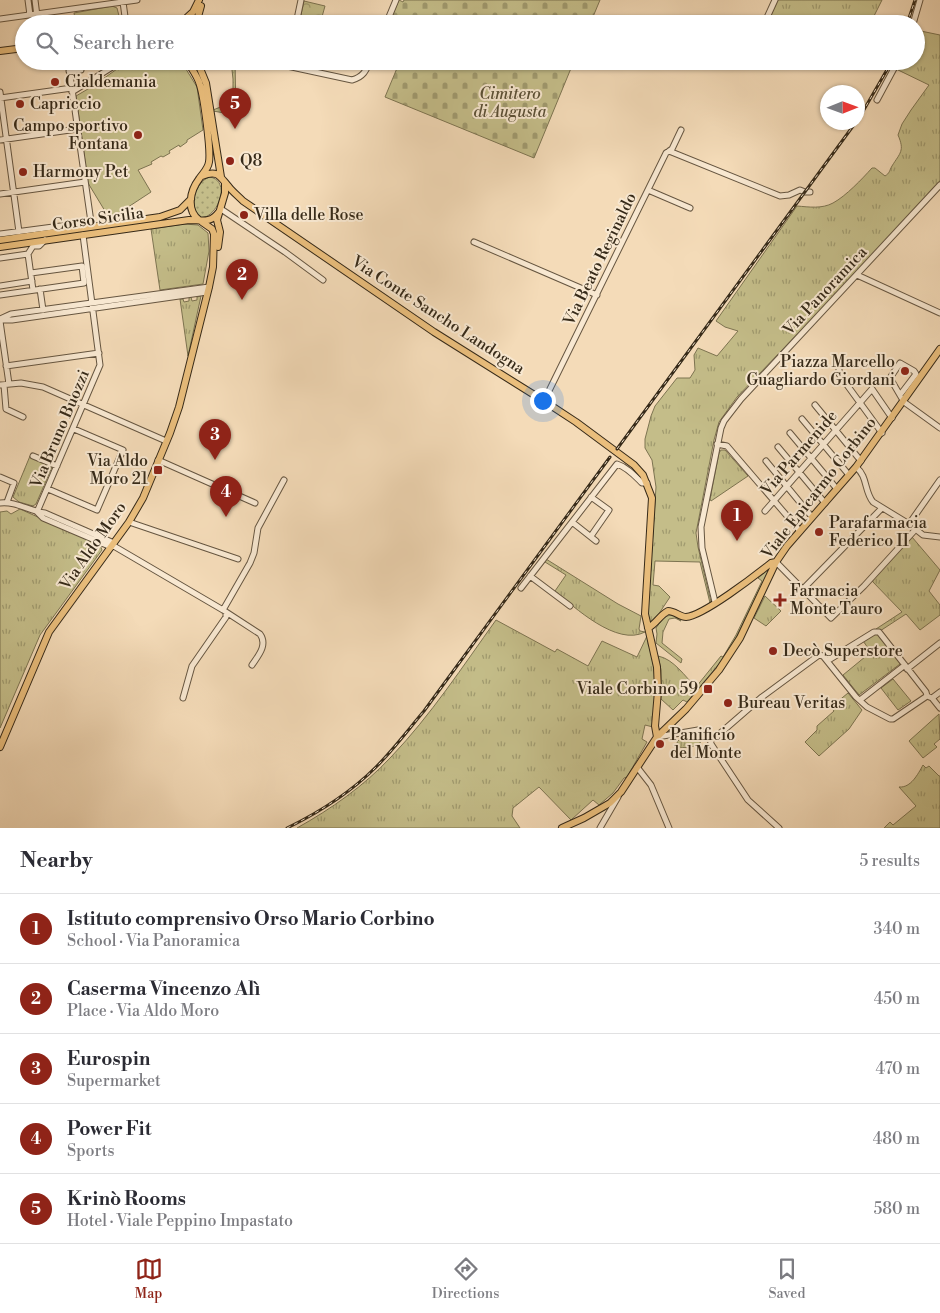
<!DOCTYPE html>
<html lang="en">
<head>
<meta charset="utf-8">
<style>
	:root { --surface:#fff; --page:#f2f2f3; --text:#2b2b33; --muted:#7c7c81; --line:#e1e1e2; --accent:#8f2418 }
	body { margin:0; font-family:"Libre Bodoni",serif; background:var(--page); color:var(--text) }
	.compass { position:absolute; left:820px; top:85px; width:45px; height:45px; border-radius:50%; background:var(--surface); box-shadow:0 1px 4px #0004; rotate:89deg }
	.you { position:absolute; left:542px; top:400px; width:18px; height:18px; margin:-12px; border:4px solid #fff; border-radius:50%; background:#1a73e8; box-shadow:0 0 0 8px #1a73e833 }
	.badge { display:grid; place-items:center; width:32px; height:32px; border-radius:50%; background:var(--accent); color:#fff; font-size:16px; font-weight:700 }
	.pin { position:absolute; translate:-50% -41px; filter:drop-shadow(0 1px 2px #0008) }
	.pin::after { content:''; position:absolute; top:26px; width:18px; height:15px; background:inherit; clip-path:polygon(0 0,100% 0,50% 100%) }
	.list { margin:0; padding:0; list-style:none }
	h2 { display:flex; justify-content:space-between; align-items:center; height:65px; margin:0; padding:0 20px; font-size:21px }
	h2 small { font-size:16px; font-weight:400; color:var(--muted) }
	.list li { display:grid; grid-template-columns:32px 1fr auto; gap:15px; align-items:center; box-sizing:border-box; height:70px; padding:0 20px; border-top:1px solid var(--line) }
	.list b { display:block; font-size:19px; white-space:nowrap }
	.list p { margin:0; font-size:16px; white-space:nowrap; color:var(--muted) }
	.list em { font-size:16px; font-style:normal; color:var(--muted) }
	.icon { flex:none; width:28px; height:28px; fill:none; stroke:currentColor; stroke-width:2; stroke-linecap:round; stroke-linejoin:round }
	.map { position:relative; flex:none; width:940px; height:828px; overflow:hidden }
	.search { position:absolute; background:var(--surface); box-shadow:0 1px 4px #0004; left:15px; right:15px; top:15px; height:55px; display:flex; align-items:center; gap:12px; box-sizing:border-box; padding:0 18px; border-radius:28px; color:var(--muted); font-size:19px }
	.sheet { height:415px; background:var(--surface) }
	nav { display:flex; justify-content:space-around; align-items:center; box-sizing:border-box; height:70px; border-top:1px solid var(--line); background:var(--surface); font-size:14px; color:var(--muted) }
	nav a { display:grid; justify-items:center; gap:2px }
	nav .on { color:var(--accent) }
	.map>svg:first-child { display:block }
</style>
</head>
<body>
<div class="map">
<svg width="940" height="828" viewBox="0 0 940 828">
	<defs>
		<pattern id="grass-tufts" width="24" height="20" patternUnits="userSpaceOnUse" patternTransform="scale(1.25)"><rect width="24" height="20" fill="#c4bd89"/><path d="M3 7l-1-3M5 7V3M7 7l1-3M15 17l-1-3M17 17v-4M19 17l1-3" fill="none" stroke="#a09a6f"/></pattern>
		<pattern id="cemetery-stones" width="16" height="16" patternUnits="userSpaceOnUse" patternTransform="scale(1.25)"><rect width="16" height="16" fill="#c4bd89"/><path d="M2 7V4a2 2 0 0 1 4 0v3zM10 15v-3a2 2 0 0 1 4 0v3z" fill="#a09a6f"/></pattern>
		<pattern id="park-crowns" width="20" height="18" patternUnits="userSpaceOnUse" patternTransform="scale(1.25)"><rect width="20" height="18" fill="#c4bd89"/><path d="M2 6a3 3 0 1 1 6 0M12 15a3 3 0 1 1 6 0" fill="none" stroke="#a09a6f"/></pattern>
		<pattern id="garden-dots" width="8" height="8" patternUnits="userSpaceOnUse" patternTransform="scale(1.25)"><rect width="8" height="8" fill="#c4bd89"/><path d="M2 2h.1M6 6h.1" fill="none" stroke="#a09a6f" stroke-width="1.8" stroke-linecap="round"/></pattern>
	</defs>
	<rect width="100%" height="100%" fill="#f4dbb8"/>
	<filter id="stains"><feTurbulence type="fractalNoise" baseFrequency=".004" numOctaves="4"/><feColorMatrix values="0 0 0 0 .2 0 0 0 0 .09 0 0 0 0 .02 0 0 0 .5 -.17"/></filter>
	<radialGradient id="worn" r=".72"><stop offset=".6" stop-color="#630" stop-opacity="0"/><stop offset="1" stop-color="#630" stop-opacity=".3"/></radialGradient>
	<!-- grass -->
	<path fill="url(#grass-tufts)" stroke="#7d7451" d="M777,0h105l-12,24h-91l-9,-4 -1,-3z
		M112,6l5,2 2,8 -38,5v3h-5l-2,-11z
		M916,30l24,5v146l-91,99 -112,117 -18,25 -5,18 -18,93 2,14 13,55 -1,1 -10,-41 -45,-1 -2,24 6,1 11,11 -16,24 -3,2 -3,-4v-13l8,-119 -4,-27 -7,-12v-9l6,-23 4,-10 22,-28h13l5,-8 -1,-15 4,-7 19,8 21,-25 -13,-4 -9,-6 81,-115c12,1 25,3 36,-3 13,-7 29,-24 39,-35h3l10,8c5,-3 4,-5 7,-10 8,-13 13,-15 6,-31l4,-11 9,-14 18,-25 -33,-16 4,-8h16z
		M184,224l14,1 10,8 1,18 -6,33 -43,6 -9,-61z
		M201,296l-13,60 -8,-57h3l1,3 5,-1v-3l2,-1 1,4 5,-1v-3z
		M721,450h4l23,26 -37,25 -1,-2 9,-46z
		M30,456l22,11 -16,37 -3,2 -14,-4 -6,-5z
		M20,509l80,36 2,5 -62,85 -40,93v-216l7,-1 4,3z
		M912,537l28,33 -11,21 11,14v10l-20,15 -14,-16 -26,17 -4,-2 26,-17 -30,-31z
		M546,559l72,45 23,12 -2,13 1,2 5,1c-28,15 -71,-25 -90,-41l11,-16 -21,-13z
		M770,568l-37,76 -9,14 -37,44 -4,-2 -10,10 -12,-11v-29l-3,-14c16,3 27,21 38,31l25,-31 2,1 13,-22 26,-54 -4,-3z
		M765,596l16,15 -15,15 -12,-8z
		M670,615l4,1 7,5 -6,-3 -6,1 -6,13 -1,11 20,16 -1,4 -25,-20 1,-9 -1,-6 7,-10z
		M496,620l59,32 2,-3 31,17 14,-25 35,16 10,-21 7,32 2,25 -3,34 -8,-2 -3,14 5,3 -20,35 -3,1 -11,15 -14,12 -6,-5 -22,20 -32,-33 -26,21 -1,8 8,12h-223c34,-19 67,-42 94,-71 40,-42 72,-91 105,-137z
		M875,633h3l23,29 -1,2 -41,31 -16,-20 28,-23 -8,-11z
		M893,679l18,22 -13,9 -17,-22z
		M848,693l14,17 -13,19 -30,27 -14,-14 12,-12v-4l17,-15 -3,-4z
		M939,714l1,25 -6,5 3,3 -14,11 -14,-17z
		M685,734l3,1 14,-1 3,4c-7,8 -16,11 -26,9l-2,-5z
		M923,765l3,3 3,-2 10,10h1v52h-56l6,-6 3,3 23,-19 -17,-19c12,1 19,-13 24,-22z"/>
	<!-- cemetery -->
	<path fill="url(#cemetery-stones)" stroke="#7d7451" d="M399,0l4,2 1,-2h196l-10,24h-199l-2,-1z
		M400,61h174l-40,97 -149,-61z"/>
	<!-- park -->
	<path fill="url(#park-crowns)" stroke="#7d7451" d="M304,1l21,5 -5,18h-21z"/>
	<!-- garden -->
	<path fill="url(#garden-dots)" stroke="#7d7451" d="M231,61h4l1,54 -23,-4v-1l20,-8v-23z
		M210,177c21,4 9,38 -8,41 -15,-9 -7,-37 8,-41z"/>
	<!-- pitch -->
	<path fill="#c4bd89" stroke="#7d7451" d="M129,61h52l16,26 6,43 -16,10v2l-7,5 -1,-2 -10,6 1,2 -7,4 -2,-1 -10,6 1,2 -14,6 13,22 -35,23 -8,1 -20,-33 -12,-87 17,-10v-2l6,-4 1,1 17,-12 1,1 10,-6z"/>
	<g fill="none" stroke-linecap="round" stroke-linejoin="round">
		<!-- minor casing -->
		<g stroke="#665641" stroke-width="7">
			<path id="minor" d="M28,0l2,15
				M35,0l3,24
				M123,2l3,22
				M0,19l137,-19
				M766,20l9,4
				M296,24l5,-24
				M386,24l10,-24
				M764,24l11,-24
				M913,24l7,-24
				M264,61l88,19c11,-3 14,-9 18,-19
				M69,71l12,-1 -1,-9
				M0,92l19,140
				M72,92l50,-31
				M0,98l72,-10
				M877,100l21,-39
				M0,140l77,-11
				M669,151l111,45 9,-1 11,-5 5,2h5
				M648,190l42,18
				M0,194l85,-12
				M221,209l64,43 38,28
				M0,234l91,-12 -23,-161
				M474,242l123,53
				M28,254l5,36
				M0,258l28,-4 5,-8h6l6,-6
				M857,275l83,38
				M0,286l32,-5
				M40,289l3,21
				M0,295l84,-12 -2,-17 -51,7
				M0,319l11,-5 198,-27
				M0,320h12l195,-28
				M0,321l9,63
				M6,366l93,-13
				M839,367v7l43,59
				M0,385l21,-2 22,4 123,54
				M4,385l2,24 17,8
				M900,395l16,-21 -2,-3 -14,-8 -10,15 14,24 36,26
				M544,401l122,-248 6,-4 9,-19
				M815,405l46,56
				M802,419l47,56
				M790,433l47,56
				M717,444l10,2 73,85
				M778,447l47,56
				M33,456l24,10
				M158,460l97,43
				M766,461l46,56
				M856,467c12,10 8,24 17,35l36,22 14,11 17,2
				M0,477l14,6 -7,19
				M48,489l49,21 26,-60 -49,-21
				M0,503c16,-2 29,8 45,10l69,30
				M765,511l107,-122 20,29
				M37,512l63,-147 -17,-130
				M38,513l5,5 68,29
				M129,522l109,37
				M572,522l24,19
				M909,524l31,-44
				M591,536l18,-26 -18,-13
				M112,545l111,65 37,24c8,11 -2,22 -8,31
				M776,562l55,56 33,-32 51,-56
				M530,576l40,30
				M521,588l96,-124c10,3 18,12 25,19h5
				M803,589l79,-81
				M715,602l-13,-54 -1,-21 20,-99 3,-7 17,-22 199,-214
				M223,610l27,-47 4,-10 4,-25 26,-48
				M827,661l47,-29h5l47,60 1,4
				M907,669l33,-26
				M183,698l9,-32 34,-49v-5
				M932,698l8,-6
				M860,700l45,-35
				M710,736l1,8 37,56 31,28
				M657,737l41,-7 16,7 3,-1 45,-39 57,-42 4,1 33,41 11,10 23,12h3l34,-23 5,2 8,10
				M637,767l14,18 18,43
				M600,828l18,-31"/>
		</g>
		<!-- major casing -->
		<g stroke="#362a19" stroke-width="8">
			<path id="major" d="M181,23l12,-11 6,-12
				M196,24l5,-18
				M0,51l24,-3
				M187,61c5,8 11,16 13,24 4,13 11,65 9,77 -1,7 -6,11 -10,17 -9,12 -13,31 0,41
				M197,61l9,22 15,94
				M202,176c16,-7 18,1 27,11 4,5 9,9 14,14l191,131 110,69 32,21 58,43 9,10 9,23 -7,116 12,53 1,24 -3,35 2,11
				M0,240l160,-23 20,-7 11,-11
				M0,247l189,-27c13,0 21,4 30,-8
				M218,247l2,-15 -3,-12 8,-27v-10
				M648,628c8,-4 12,-13 20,-17 7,0 12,6 18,6 17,-1 70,-42 85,-54l5,-1
				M0,747l49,-115 80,-110 14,-24 27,-65 9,-26 30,-120 4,-20 1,-33 -2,-5 -10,-7
				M562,828l22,-10 26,-15 11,-11 36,-55 29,-28 33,-39 21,-32 36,-76 11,-16 69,-79 84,-118"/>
		</g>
		<!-- minor -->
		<use href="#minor" stroke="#f8e8d1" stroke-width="5"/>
		<!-- major -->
		<use href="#major" stroke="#eabe7c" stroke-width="6"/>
		<!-- rail casing -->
		<g stroke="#362a19" stroke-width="3">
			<path id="rail" d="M907,24l8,-24
				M858,120l34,-59
				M617,449l239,-327
				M287,828c31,-15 64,-36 89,-61 17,-17 32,-37 48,-56l186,-254"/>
		</g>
		<!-- rail -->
		<use href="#rail" stroke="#f8e8d1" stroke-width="1" stroke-dasharray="4" stroke-linecap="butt"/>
	</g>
	<!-- markers -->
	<g fill="#8f2418" stroke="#f8e8d1" stroke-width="2">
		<circle cx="55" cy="82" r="5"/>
		<circle cx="20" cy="104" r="5"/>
		<circle cx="138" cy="135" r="5"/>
		<circle cx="230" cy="161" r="5"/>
		<circle cx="23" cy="172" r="5"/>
		<circle cx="244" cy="215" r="5"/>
		<circle cx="905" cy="371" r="5"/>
		<rect x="153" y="465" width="10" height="10" rx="2.5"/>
		<circle cx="819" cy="532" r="5"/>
		<path d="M777.5 592.5h5v5h5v5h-5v5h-5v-5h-5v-5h5z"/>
		<circle cx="773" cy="651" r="5"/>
		<rect x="703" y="684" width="10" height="10" rx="2.5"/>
		<circle cx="728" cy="703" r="5"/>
		<circle cx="660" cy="744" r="5"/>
	</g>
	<g text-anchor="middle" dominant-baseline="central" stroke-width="4" stroke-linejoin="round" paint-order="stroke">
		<!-- poi labels -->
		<g font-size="16" fill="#362a19" stroke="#f8e8d1" text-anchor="start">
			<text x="65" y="82">Cialdemania</text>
			<text x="30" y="104">Capriccio</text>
			<text x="128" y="126" text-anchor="end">Campo sportivo<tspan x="128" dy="18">Fontana</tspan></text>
			<text x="240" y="161">Q8</text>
			<text x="33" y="172">Harmony Pet</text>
			<text x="254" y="215">Villa delle Rose</text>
			<text x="895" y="362" text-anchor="end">Piazza Marcello<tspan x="895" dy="18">Guagliardo Giordani</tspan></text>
			<text x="148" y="461" text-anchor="end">Via Aldo<tspan x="148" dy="18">Moro 21</tspan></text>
			<text x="829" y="523">Parafarmacia<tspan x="829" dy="18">Federico II</tspan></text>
			<text x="790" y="591">Farmacia<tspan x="790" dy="18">Monte Tauro</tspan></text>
			<text x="783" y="651">Decò Superstore</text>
			<text x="698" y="689" text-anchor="end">Viale Corbino 59</text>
			<text x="738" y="703">Bureau Veritas</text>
			<text x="670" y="735">Panificio<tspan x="670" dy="18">del Monte</tspan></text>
		</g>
		<!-- park labels -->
		<g font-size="16" font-style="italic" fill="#5a4f35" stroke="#f8e8d1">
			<text x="510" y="94">Cimitero<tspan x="510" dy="18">di Augusta</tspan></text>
		</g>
		<!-- street labels -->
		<g font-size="16" fill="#362a19" stroke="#f8e8d1">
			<text transform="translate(98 219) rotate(-8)">Corso Sicilia</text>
			<text transform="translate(600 259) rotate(-64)">Via Beato Reginaldo</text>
			<text transform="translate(825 291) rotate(-47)">Via Panoramica</text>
			<text transform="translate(438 315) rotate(33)">Via Conte Sancho Landogna</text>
			<text transform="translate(60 429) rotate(-67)">Via Bruno Buozzi</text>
			<text transform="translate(799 453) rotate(-49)">Via Parmenide</text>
			<text transform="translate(819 488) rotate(-52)">Viale Epicarmo Corbino</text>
			<text transform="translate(93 546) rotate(-55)">Via Aldo Moro</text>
		</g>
	</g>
	<rect width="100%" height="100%" filter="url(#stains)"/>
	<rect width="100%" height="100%" fill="url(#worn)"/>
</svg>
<svg class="compass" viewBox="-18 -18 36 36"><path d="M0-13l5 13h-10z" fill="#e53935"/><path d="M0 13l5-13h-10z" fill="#7c7c81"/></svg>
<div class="you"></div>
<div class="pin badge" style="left:737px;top:541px">1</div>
<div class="pin badge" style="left:242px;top:300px">2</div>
<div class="pin badge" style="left:215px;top:460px">3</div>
<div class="pin badge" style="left:226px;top:517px">4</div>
<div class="pin badge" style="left:235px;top:129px">5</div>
<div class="search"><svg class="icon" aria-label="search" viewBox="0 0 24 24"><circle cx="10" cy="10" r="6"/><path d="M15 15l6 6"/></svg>Search here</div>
</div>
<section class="sheet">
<h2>Nearby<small>5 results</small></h2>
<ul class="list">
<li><span class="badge">1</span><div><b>Istituto comprensivo Orso Mario Corbino</b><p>School · Via Panoramica</p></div><em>340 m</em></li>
<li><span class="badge">2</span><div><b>Caserma Vincenzo Alì</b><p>Place · Via Aldo Moro</p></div><em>450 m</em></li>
<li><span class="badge">3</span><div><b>Eurospin</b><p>Supermarket</p></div><em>470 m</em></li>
<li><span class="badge">4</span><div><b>Power Fit</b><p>Sports</p></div><em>480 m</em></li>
<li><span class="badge">5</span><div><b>Krinò Rooms</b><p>Hotel · Viale Peppino Impastato</p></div><em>580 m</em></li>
</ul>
</section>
<nav>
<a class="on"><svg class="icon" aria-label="map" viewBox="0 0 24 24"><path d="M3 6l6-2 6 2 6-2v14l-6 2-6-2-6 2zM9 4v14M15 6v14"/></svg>Map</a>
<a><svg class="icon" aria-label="directions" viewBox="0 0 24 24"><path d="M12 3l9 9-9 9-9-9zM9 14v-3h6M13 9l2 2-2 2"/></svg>Directions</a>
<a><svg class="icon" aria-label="saved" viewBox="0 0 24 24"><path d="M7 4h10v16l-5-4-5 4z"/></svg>Saved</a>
</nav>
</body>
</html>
